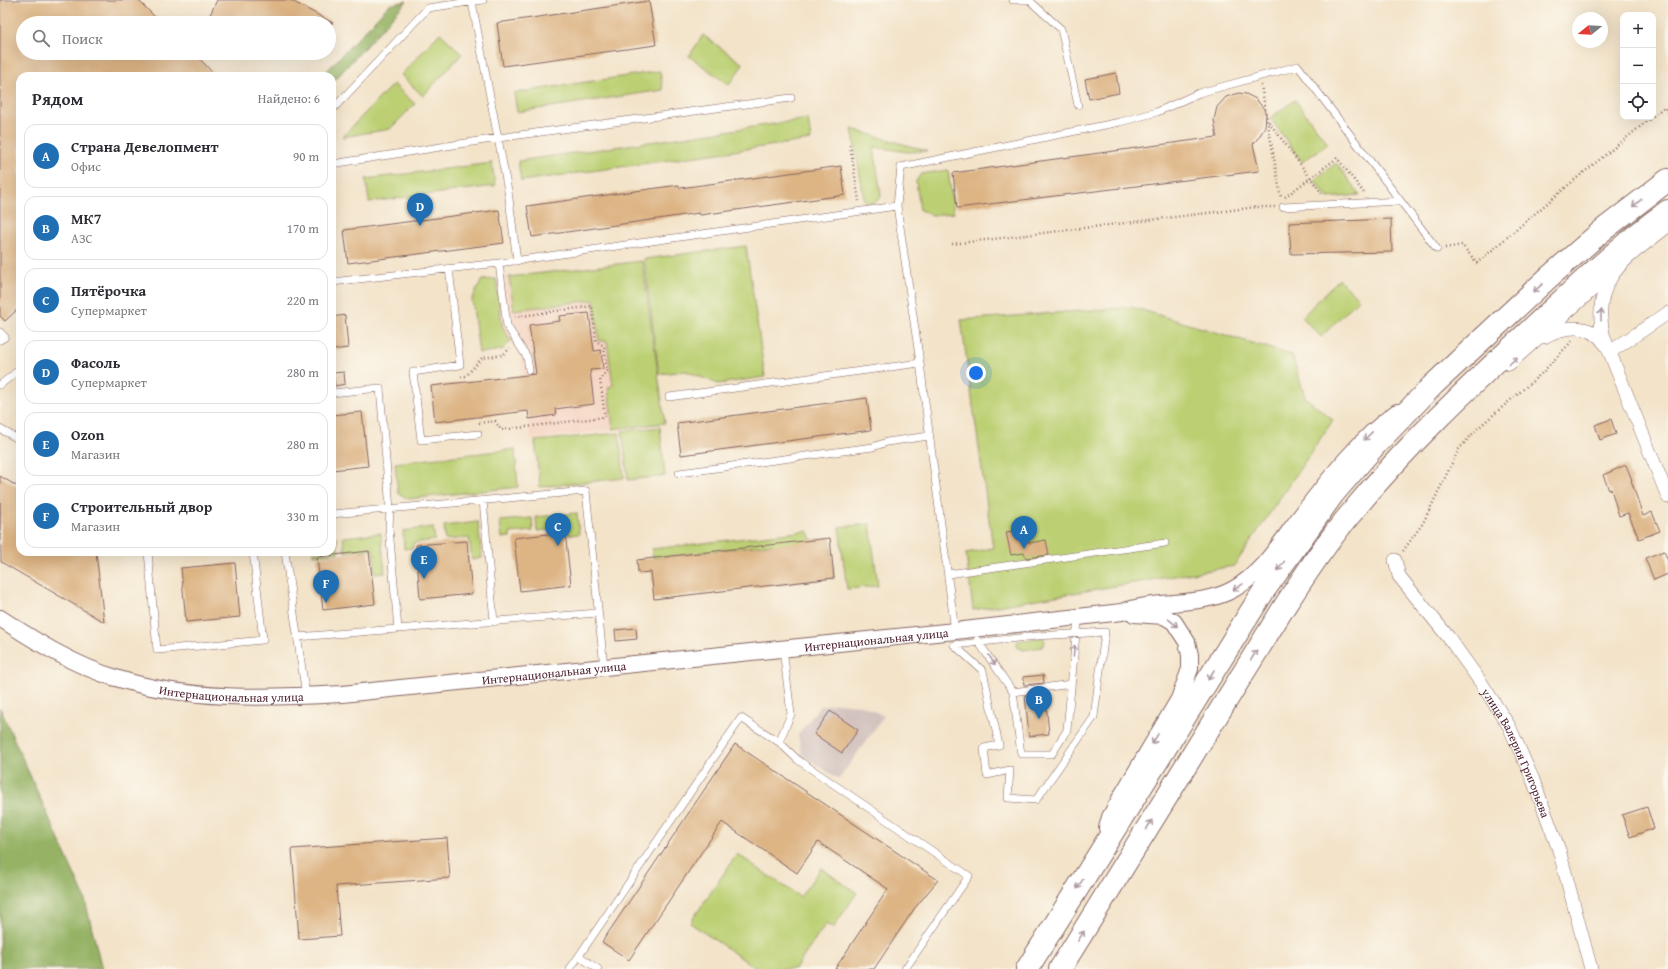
<!DOCTYPE html>
<html lang="ru">
<head>
<meta charset="utf-8">
<style>
	:root { --surface:#fff; --page:#f7f7f7; --text:#2b2b33; --muted:#7c7c81; --line:#e1e1e2; --accent:#1f6fb2 }
	body { margin:0; font-family:"Gentium Book Plus",serif; background:var(--page); color:var(--text) }
	.controls { position:absolute; right:12px; top:12px; display:grid; overflow:hidden; border-radius:8px; box-shadow:0 4px 16px #0002 }
	.controls button { width:36px; height:36px; display:grid; place-items:center; padding:0; border:0; border-bottom:1px solid var(--line); background:var(--surface); color:var(--text); font:20px sans-serif }
	.compass { position:absolute; left:1572px; top:12px; width:36px; height:36px; border-radius:50%; background:var(--surface); box-shadow:0 4px 16px #0002; rotate:252deg }
	.you { position:absolute; left:976px; top:373px; width:14px; height:14px; margin:-10px; border:3px solid #fff; border-radius:50%; background:#1a73e8; box-shadow:0 0 0 6px #1a73e833 }
	.badge { display:grid; place-items:center; width:26px; height:26px; border-radius:50%; background:var(--accent); color:#fff; font-size:13px; font-weight:700 }
	.pin { position:absolute; translate:-50% -33px; filter:drop-shadow(0 1px 2px #0008) }
	.pin::after { content:''; position:absolute; top:21px; width:14px; height:12px; background:inherit; clip-path:polygon(0 0,100% 0,50% 100%) }
	.list { margin:0; padding:0; list-style:none }
	h2 { display:flex; justify-content:space-between; align-items:center; height:52px; margin:0; padding:0 16px; font-size:17px }
	h2 small { font-size:13px; font-weight:400; color:var(--muted) }
	.list li { display:grid; grid-template-columns:26px 1fr auto; gap:12px; align-items:center; box-sizing:border-box; height:64px; margin:0 8px 8px; padding:0 8px; border:1px solid var(--line); border-radius:12px }
	.list b { display:block; font-size:15px; white-space:nowrap }
	.list p { margin:0; font-size:13px; white-space:nowrap; color:var(--muted) }
	.list em { font-size:13px; font-style:normal; color:var(--muted) }
	.icon { flex:none; width:22px; height:22px; fill:none; stroke:currentColor; stroke-width:2; stroke-linecap:round; stroke-linejoin:round }
	.map { position:relative; flex:none; width:1668px; height:969px; overflow:hidden }
	.search { position:absolute; background:var(--surface); box-shadow:0 4px 16px #0002; left:16px; top:16px; width:320px; height:44px; display:flex; align-items:center; gap:10px; box-sizing:border-box; padding:0 14px; border-radius:22px; color:var(--muted); font-size:15px }
	.panel { position:absolute; background:var(--surface); box-shadow:0 4px 16px #0002; left:16px; top:72px; width:320px; height:484px; border-radius:12px }
	.map>svg:first-child { display:block }
</style>
</head>
<body>
<div class="map">
<svg width="1668" height="969" viewBox="0 0 1668 969">
	<rect width="100%" height="100%" fill="#fbf7ec"/>
	<filter id="ink" filterUnits="userSpaceOnUse"><feTurbulence type="fractalNoise" baseFrequency=".025" numOctaves="2"/><feDisplacementMap in="SourceGraphic" scale="8" xChannelSelector="R" yChannelSelector="G"/><feConvolveMatrix kernelMatrix="1 2 1 2 8 2 1 2 1" color-interpolation-filters="sRGB"/></filter>
	<filter id="wash" filterUnits="userSpaceOnUse"><feTurbulence type="fractalNoise" baseFrequency=".012" numOctaves="4" result="noise"/><feDisplacementMap in="SourceGraphic" scale="16" xChannelSelector="R" yChannelSelector="G"/><feGaussianBlur stdDeviation="0.9" result="paint"/><feColorMatrix in="noise" values="0 0 0 0 0 0 0 0 0 0 0 0 0 0 0 0 0 1.4 0 .05"/><feComposite in="paint" operator="in"/></filter>
	<g filter="url(#wash)">
		<rect width="100%" height="100%" fill="#f3e3c9"/>
		<!-- built -->
		<path fill="#f4d3c0" d="M642,261l23,162 -134,17 -10,-83 -19,-31 -6,-47z"/>
		<!-- industrial -->
		<path fill="#d0c0bc" d="M838,703l23,2 23,11 -45,63 -37,-24 -4,-20 22,-29z"/>
		<!-- green -->
		<path fill="#bcd073" stroke="#83784f" d="M440,33l22,21 -39,42 -22,-21z
			M703,35l40,29 -14,21 -40,-29z
			M660,71l3,19 -146,22 -3,-19z
			M393,84l22,20 -25,25 -48,8z
			M1295,100l33,44 -26,18 -32,-44z
			M808,119l3,21 -290,41 -3,-20z
			M852,129l75,22 -19,1 -34,-5 7,49 -5,6 -11,2z
			M492,163l3,23 -126,16 -3,-23z
			M1336,163l24,32 -32,3 -14,-18z
			M948,170l6,43 -22,2 -12,-5 -4,-29 5,-7z
			M746,246l19,131 -47,7 -32,-13 -27,3 -15,-115z
			M642,261l23,162 -52,6 -5,-42 5,-1 -6,-45h-8l-5,-41 -80,10 -5,-33z
			M496,279l6,47 9,15 -9,9 -23,3 -7,-54 10,-19z
			M1339,279l20,20 -38,38 -19,-20z
			M1132,307l160,48 13,42 28,23 -99,146 -261,44 -7,-57 27,-5 -32,-228z
			M660,427l5,49 -37,4 -6,-49z
			M619,433l5,45 -84,9 -5,-46z
			M515,449l3,38 -110,12 -10,-6 -3,-30z
			M577,513l2,21 -11,1 -1,-7 -30,3 -1,-14z
			M532,518l1,13 -23,2v4l-8,1 -2,-17z
			M478,522l4,36 -10,2 -3,-22 -24,2 -1,-14z
			M870,524l8,62 -31,3 -8,-62z
			M433,527l2,13 -22,3v5l-9,1 -1,-18z
			M806,531l3,2 2,7 19,-2 4,40 -57,7 -5,-41 -119,14 -1,-9z
			M381,533l4,40 -10,1 -2,-25 -28,3 -2,-15z
			M337,537l1,16 -25,2v-3h19v-14z
			M1041,637l3,2 1,3 -3,5 -18,3 -7,-3 -1,-3 2,-3z
			M737,854l63,43 21,-29 36,25 -24,35 -7,-4 -31,45h-38l-67,-46z"/>
		<!-- forest -->
		<path fill="#95b265" stroke="#706848" d="M407,1l-75,82v-7h-10l67,-71z
			M0,708l84,188 18,73h-102z"/>
		<g id="blocks">
			<!-- building -->
			<path fill="#ddb484" d="M0,0h138l23,23h-138v30h171l22,23h-196v231l-15,14 -5,-5z
				M217,0h73l43,23h-112l-12,-6z
				M649,1l7,44 -153,21 -6,-43z
				M1116,73l3,20 -30,6 -4,-20z
				M1239,93l7,1 10,5 8,10 2,6 -1,12 -6,10 -6,7 6,27 -302,37 -4,-35 264,-36 -3,-17 3,-13 9,-10z
				M841,166l4,29 -145,20 -1,-2 -167,24 -5,-31 152,-21 1,3z
				M499,210l5,33 -156,20 -4,-33z
				M1391,219l1,33 -101,2 -2,-31z
				M589,313l5,38 7,-1 2,19 -13,1 4,34 -39,5 1,6 -27,4 -1,-8 -93,11 -4,-36 105,-12 -7,-49 31,-4 -1,-5z
				M345,315l3,33 -16,2v-33z
				M344,372l1,12 -10,2 -2,-13z
				M867,398l4,32 -190,25 -4,-32z
				M362,412l6,54 -36,4v-55z
				M1611,419l5,15 -16,6 -5,-15z
				M1626,465l6,15h-1l12,36 9,-4 8,19 -21,8 -11,-26 -9,3 -8,-27 -2,1 -6,-15z
				M0,476l20,12v64h76l8,70 -103,-60z
				M1027,529l2,14 17,-3 3,15 -23,3 -2,-5 -13,2 -5,-23z
				M565,532l6,53 -51,6 -6,-53z
				M830,538l4,40 -180,21 -3,-27 -13,1 -1,-13z
				M467,541l5,53 -52,5 -4,-54z
				M369,551l6,53 -52,6 -6,-53z
				M1664,551l4,10v13l-14,6 -9,-22z
				M235,563l5,54 -54,5 -5,-54z
				M636,628l1,11 -21,2 -1,-11z
				M1043,675l1,8 -20,2 -1,-8z
				M1045,693l4,41 -20,2 -4,-41z
				M830,711l28,19 -16,23 -28,-19z
				M735,744l203,136 -24,29 -40,60h-39l53,-80 -70,-47 -21,31 -75,-51 -93,138 -27,-18z
				M1647,807l7,21 -24,9 -8,-22z
				M447,838l3,40 -114,8 4,50 -41,3 -7,-90z"/>
		</g>
	</g>
	<g filter="url(#ink)">
		<use href="#blocks" fill-opacity="0" stroke="#856462" stroke-width="1"/>
		<g fill="none" stroke-linecap="round" stroke-linejoin="round">
			<!-- service casing -->
			<g stroke="#856462" stroke-width="8">
				<path id="service" d="M1013,0h18
					M1030,1l31,28 17,76
					M472,2l36,189 9,70
					M332,110l96,-102 55,-8
					M332,164l166,-26 293,-40
					M1283,207l117,-6
					M499,263l8,63 20,31 2,13
					M449,268l11,97 -47,7 8,68 57,-6
					M332,282l167,-19 398,-57
					M0,332l5,5 -5,3
					M0,385l20,-16
					M332,393l48,-5 10,121 -1,19 9,101
					M669,397l251,-34
					M0,429l20,11
					M679,473l194,-26 14,-5 42,-6
					M483,500l11,122
					M332,514l254,-23 18,176
					M148,552l9,98 106,-10 -10,-88
					M285,552l21,144
					M948,574l217,-31
					M955,631l-35,-268 -23,-157 4,-39 219,-45 37,-10 42,-19 99,-27 139,183
					M1105,632l-11,85 -58,83 -28,-2 2,-28 -23,5 -3,-27 15,-3 -16,-74 -29,-26 83,-9z
					M297,637l301,-24
					M977,640l36,52 58,-8
					M1013,692l8,62h31l15,-24 9,-96 3,-16
					M779,742l19,18 171,116 -64,93
					M579,956l19,13
					M570,969l171,-251 38,24 12,-28 -8,-65"/>
			</g>
			<!-- minor casing -->
			<g stroke="#856462" stroke-width="14">
				<g id="minor">
					<path d="M1668,226c-41,32 -79,52 -64,112l64,159"/>
					<path d="M1544,337c20,-11 47,-15 61,7"/>
					<path d="M1610,352l58,-39"/>
					<path d="M1509,364l109,-97"/>
					<path id="s1" d="M1395,560l4,16 50,62 33,46 27,42 24,54 26,70 32,119"/>
				</g>
			</g>
			<!-- tertiary casing -->
			<g stroke="#856462" stroke-width="18">
				<g id="tertiary">
					<path id="s2" d="M0,618c35,23 75,48 116,60 71,23 152,20 226,16l613,-63 167,-19c35,-13 78,-5 110,-22 30,-16 48,-47 68,-73 29,-38 58,-77 97,-105"/>
					<path d="M1107,828l3,-11 11,-20 58,-98 11,-30v-14l-3,-13 -13,-20 -10,-6 -30,-2"/>
				</g>
			</g>
			<!-- trunk casing -->
			<g stroke="#856462" stroke-width="24">
				<path id="trunk" d="M1027,969l238,-380 68,-95 44,-51 55,-57 117,-109 54,-47 65,-50
					M1060,969l226,-365c21,-32 42,-64 67,-93 53,-65 114,-122 175,-179 45,-42 90,-85 140,-121"/>
			</g>
			<!-- path -->
			<path stroke="#856462" stroke-width="2.5" stroke-dasharray="1 3" stroke-linecap="butt" d="M1261,85l20,113
				M1653,116l11,-9 4,5
				M1269,122l54,73
				M850,145l9,56
				M1285,197l52,-39 27,35
				M952,244l305,-37h18
				M1445,248l17,-3 15,18 95,-81 80,-65
				M461,377l5,-1 16,-18 21,-3 7,-7
				M479,423l16,-2 6,9 104,-13 -5,-38 7,-8 -3,-25 -8,-5 -4,-35 -77,11
				M1403,551l20,-28 36,-74 19,-21 63,-54 31,-33"/>
			<!-- service -->
			<use href="#service" stroke="#fff" stroke-width="7"/>
			<!-- minor -->
			<use href="#minor" stroke="#fff" stroke-width="13"/>
			<!-- tertiary -->
			<use href="#tertiary" stroke="#fff" stroke-width="16"/>
			<!-- trunk -->
			<use href="#trunk" stroke="#fff" stroke-width="22"/>
		</g>
		<!-- one-way arrows -->
		<defs><path id="oneway-shaft" d="M-6 0H5M1.5-3L5.5 0L1.5 3" fill="none" stroke-width="1.6" stroke-linecap="round" stroke-linejoin="round"/></defs>
		<g stroke="#ae9aa0">
			<use href="#oneway-shaft" transform="translate(1637 203) rotate(141)"/>
			<use href="#oneway-shaft" transform="translate(1538 288) rotate(137)"/>
			<use href="#oneway-shaft" transform="translate(1601 315) rotate(-90)"/>
			<use href="#oneway-shaft" transform="translate(1513 361) rotate(-42)"/>
			<use href="#oneway-shaft" transform="translate(1368 436) rotate(136)"/>
			<use href="#oneway-shaft" transform="translate(1281 566) rotate(125)"/>
			<use href="#oneway-shaft" transform="translate(1238 587) rotate(148)"/>
			<use href="#oneway-shaft" transform="translate(1173 623) rotate(40)"/>
			<use href="#oneway-shaft" transform="translate(1074 651) rotate(-84)"/>
			<use href="#oneway-shaft" transform="translate(1254 655) rotate(-58)"/>
			<use href="#oneway-shaft" transform="translate(992 660) rotate(56)"/>
			<use href="#oneway-shaft" transform="translate(1211 675) rotate(122)"/>
			<use href="#oneway-shaft" transform="translate(1155 739) rotate(121)"/>
			<use href="#oneway-shaft" transform="translate(1149 825) rotate(-59)"/>
			<use href="#oneway-shaft" transform="translate(1080 884) rotate(122)"/>
			<use href="#oneway-shaft" transform="translate(1081 936) rotate(-58)"/>
		</g>
	</g>
	<g text-anchor="middle" dominant-baseline="central" stroke-width="3" stroke-linejoin="round" paint-order="stroke">
		<!-- street labels -->
		<g font-size="12" fill="#4a1f2b" stroke="#fbf7ec">
			<text stroke="none"><textPath href="#s2" startOffset="896">Интернациональная улица</textPath></text>
			<text stroke="none"><textPath href="#s2" startOffset="572">Интернациональная улица</textPath></text>
			<text stroke="none"><textPath href="#s2" startOffset="248">Интернациональная улица</textPath></text>
			<text stroke="none"><textPath href="#s1" startOffset="230">улица Валерия Григорьева</textPath></text>
		</g>
	</g>
</svg>
<div class="controls">
<button>+</button>
<button>−</button>
<button><svg class="icon" aria-label="locate" viewBox="0 0 24 24"><circle cx="12" cy="12" r="6"/><path d="M12 2v4M12 18v4M2 12h4M18 12h4"/></svg></button>
</div>
<svg class="compass" viewBox="-18 -18 36 36"><path d="M0-13l5 13h-10z" fill="#e53935"/><path d="M0 13l5-13h-10z" fill="#7c7c81"/></svg>
<div class="you"></div>
<div class="pin badge" style="left:1024px;top:549px">A</div>
<div class="pin badge" style="left:1039px;top:719px">B</div>
<div class="pin badge" style="left:558px;top:546px">C</div>
<div class="pin badge" style="left:420px;top:226px">D</div>
<div class="pin badge" style="left:424px;top:579px">E</div>
<div class="pin badge" style="left:326px;top:603px">F</div>
<div class="search"><svg class="icon" aria-label="search" viewBox="0 0 24 24"><circle cx="10" cy="10" r="6"/><path d="M15 15l6 6"/></svg>Поиск</div>
<section class="panel">
<h2>Рядом<small>Найдено: 6</small></h2>
<ul class="list">
<li><span class="badge">A</span><div><b>Страна Девелопмент</b><p>Офис</p></div><em>90 m</em></li>
<li><span class="badge">B</span><div><b>МК7</b><p>АЗС</p></div><em>170 m</em></li>
<li><span class="badge">C</span><div><b>Пятёрочка</b><p>Супермаркет</p></div><em>220 m</em></li>
<li><span class="badge">D</span><div><b>Фасоль</b><p>Супермаркет</p></div><em>280 m</em></li>
<li><span class="badge">E</span><div><b>Ozon</b><p>Магазин</p></div><em>280 m</em></li>
<li><span class="badge">F</span><div><b>Строительный двор</b><p>Магазин</p></div><em>330 m</em></li>
</ul>
</section>
</div>
</body>
</html>
